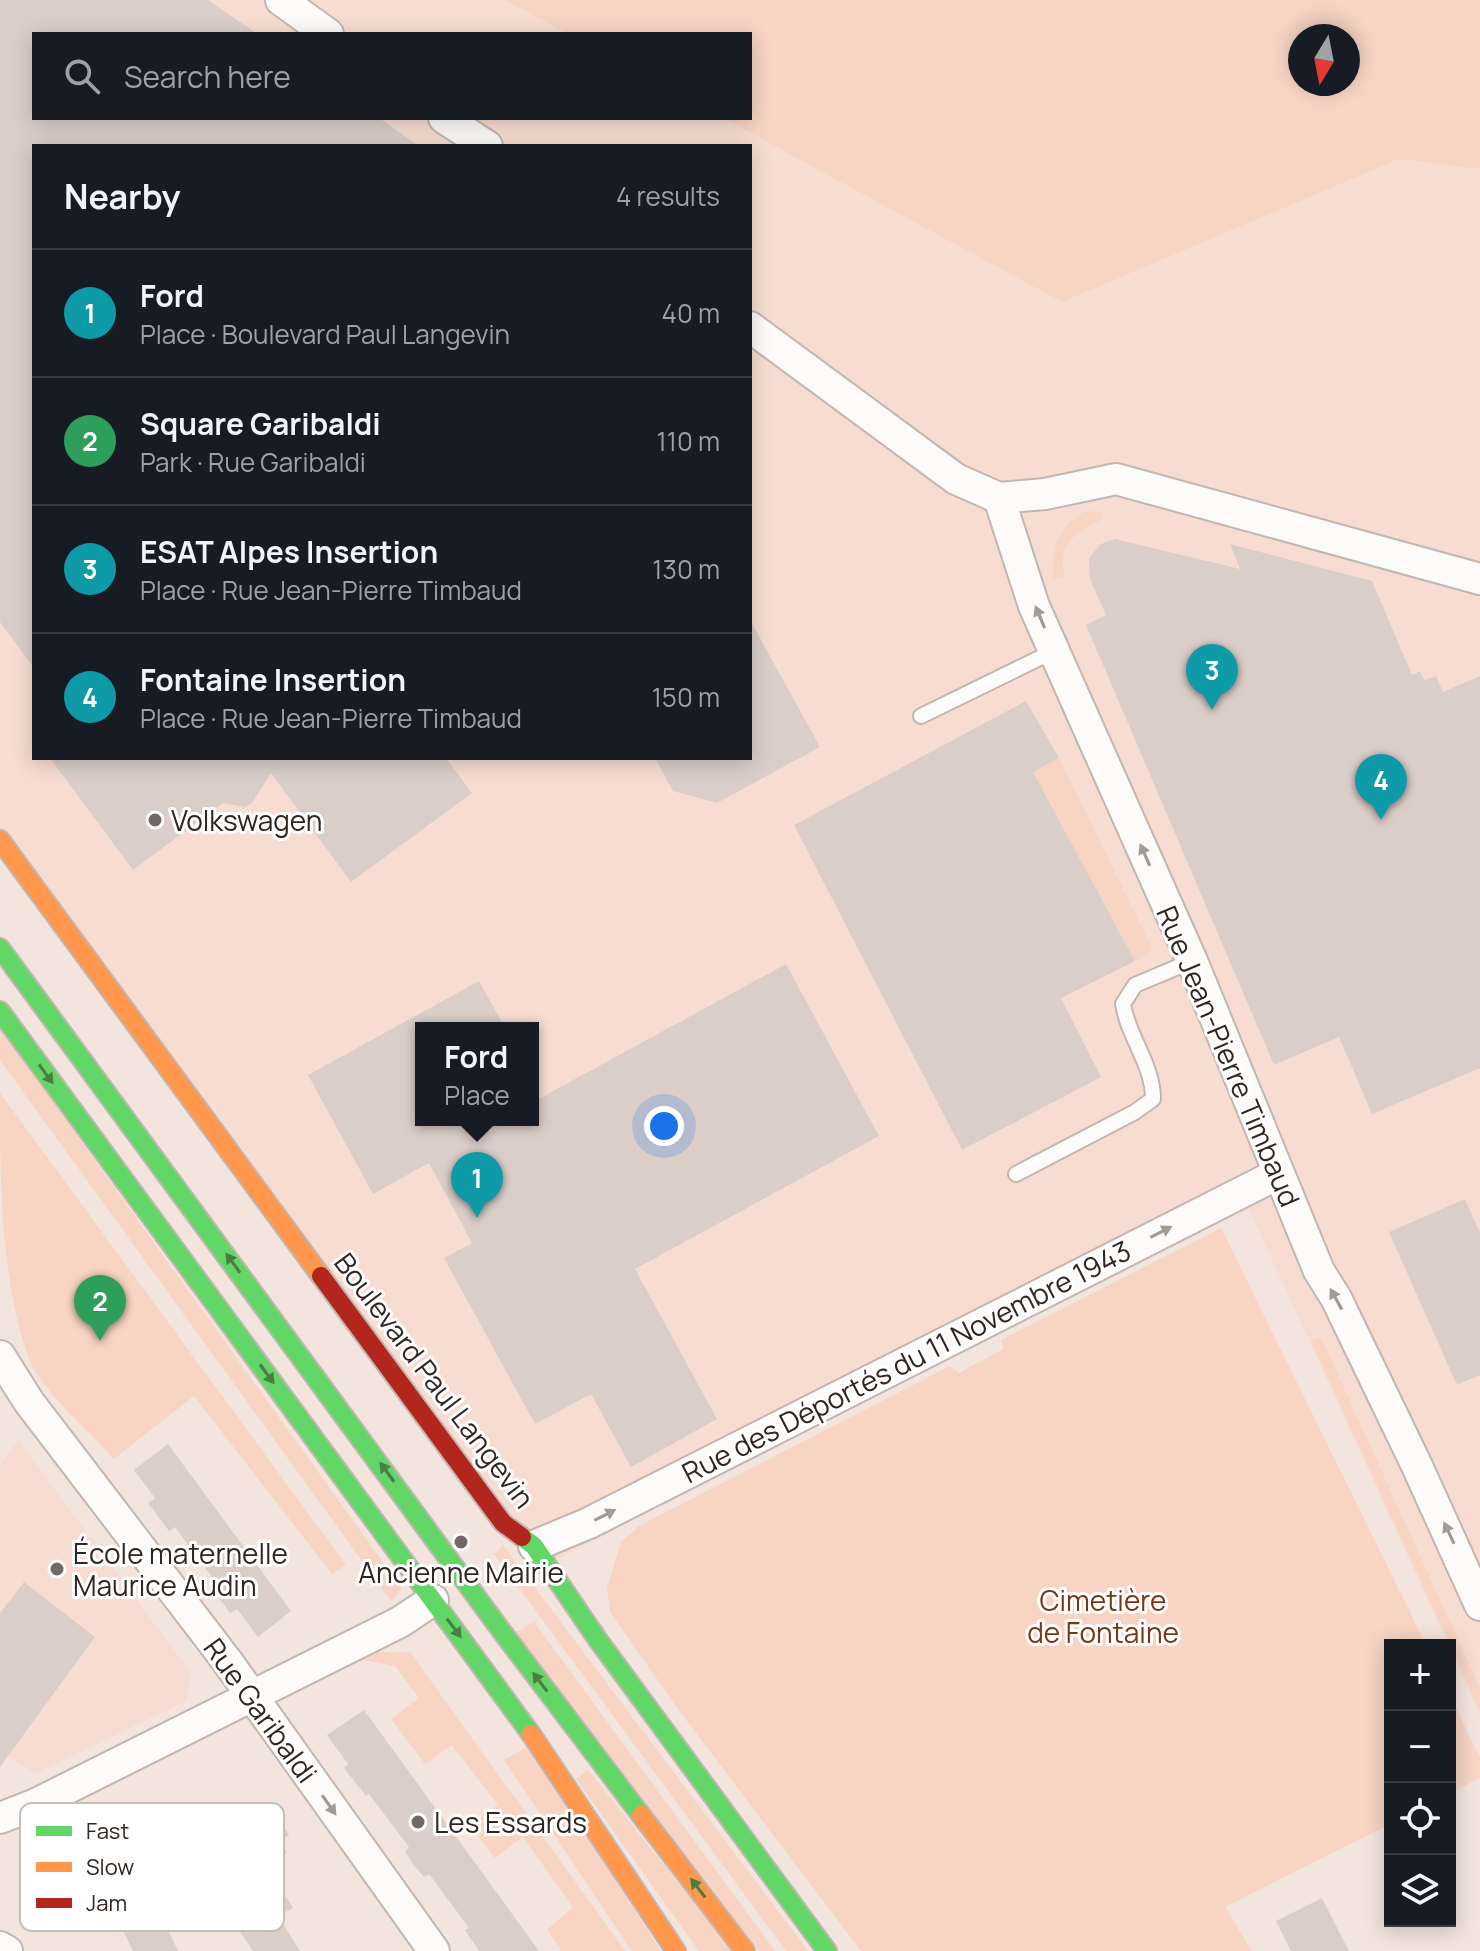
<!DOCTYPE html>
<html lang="en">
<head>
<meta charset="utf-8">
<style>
	:root { --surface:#171b24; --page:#20242c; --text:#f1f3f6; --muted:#9ea1a6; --line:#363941; --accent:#0f766e }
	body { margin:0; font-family:Manrope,sans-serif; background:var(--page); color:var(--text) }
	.controls { position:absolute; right:24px; bottom:24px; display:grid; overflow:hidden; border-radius:0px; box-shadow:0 4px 20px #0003 }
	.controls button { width:72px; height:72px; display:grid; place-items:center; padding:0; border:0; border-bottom:2px solid var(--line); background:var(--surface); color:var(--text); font:40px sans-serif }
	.compass { position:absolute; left:1288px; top:24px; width:72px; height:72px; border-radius:50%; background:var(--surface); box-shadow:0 4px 20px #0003; rotate:190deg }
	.you { position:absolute; left:664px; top:1126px; width:28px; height:28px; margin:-20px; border:6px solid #fff; border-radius:50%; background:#1a73e8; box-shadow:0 0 0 12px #1a73e833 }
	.badge { display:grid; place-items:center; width:52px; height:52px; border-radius:50%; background:var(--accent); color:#fff; font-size:26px; font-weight:700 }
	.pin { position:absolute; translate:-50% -66px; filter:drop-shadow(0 2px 4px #0008) }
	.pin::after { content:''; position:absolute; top:42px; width:28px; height:24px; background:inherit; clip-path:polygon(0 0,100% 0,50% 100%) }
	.popup { position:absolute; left:415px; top:1022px; width:124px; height:104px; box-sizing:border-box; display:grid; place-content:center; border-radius:0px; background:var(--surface); filter:drop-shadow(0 2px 6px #0005); font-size:26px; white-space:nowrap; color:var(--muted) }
	.popup b { font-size:30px; color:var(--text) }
	.popup::after { content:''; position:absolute; left:50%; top:100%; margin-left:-16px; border:16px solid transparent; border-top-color:var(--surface) }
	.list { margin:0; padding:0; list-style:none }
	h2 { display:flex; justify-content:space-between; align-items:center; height:104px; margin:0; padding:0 32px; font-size:34px }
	h2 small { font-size:26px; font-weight:400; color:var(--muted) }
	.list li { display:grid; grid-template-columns:52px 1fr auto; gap:24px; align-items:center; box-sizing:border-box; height:128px; padding:0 32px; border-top:2px solid var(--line) }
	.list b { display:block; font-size:30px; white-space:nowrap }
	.list p { margin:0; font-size:26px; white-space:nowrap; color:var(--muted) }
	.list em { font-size:26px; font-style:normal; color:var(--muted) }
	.icon { flex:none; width:44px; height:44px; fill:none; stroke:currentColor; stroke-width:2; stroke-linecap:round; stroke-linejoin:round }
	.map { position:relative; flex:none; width:1480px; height:1951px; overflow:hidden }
	.search { position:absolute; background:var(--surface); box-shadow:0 4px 20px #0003; left:32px; top:32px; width:720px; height:88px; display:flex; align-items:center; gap:20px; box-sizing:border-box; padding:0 28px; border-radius:0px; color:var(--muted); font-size:30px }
	.panel { position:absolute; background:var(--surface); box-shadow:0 4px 20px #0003; left:32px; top:144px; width:720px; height:616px; border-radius:0px }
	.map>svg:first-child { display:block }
</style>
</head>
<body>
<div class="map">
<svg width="1480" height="1951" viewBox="0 0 1480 1951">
	<rect width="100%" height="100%" fill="#f3e4dd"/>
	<!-- built -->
	<path fill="#f7ddd1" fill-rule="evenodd" d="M0,0h505l63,34h-534v84h689l339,183 337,-142 81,10v1546l-232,-508 -375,187 -331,174 -542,-740zM34,146h716v612h-716zM421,1028h112v92h-112z
		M18,1440l173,233 -5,28 -150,72 -36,-19v-289z"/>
	<!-- green -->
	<path fill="#f7d4c4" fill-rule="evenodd" d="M505,0h975v169l-81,-10 -337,143 -339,-184h27v-84h-182zM1300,36h48v48h-48z
		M1086,511l15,1 -1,9c-24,9 -44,27 -35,56l-12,2c-2,-31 5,-53 33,-68z
		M1059,758l94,192 -18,11 -102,-189z
		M0,1028l402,561 -11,12 -391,-541z
		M0,1093l346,472 -14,9 -138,-178 -80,63c-26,-29 -60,-57 -81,-91 -33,-78 -33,-187 -33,-275z
		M1221,1228l205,417h-36v179l-165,83 27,44h-391l-180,-238 -71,-101 -3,-24 14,-46 18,-16 311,-160 9,7 44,-24 -2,-9z
		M1321,1337l159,351v22l-169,-369z
		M503,1545l27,36 278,370h-22l-292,-397z
		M534,1622l241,329h-16l-243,-319z
		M372,1652h38l215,299h-66l2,-2 -14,-19 26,-23 -50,-70 -28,21 -25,-32 28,-21 -46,-60 -27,19 -34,-45 28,-21 -24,-32 -32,-6z
		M1450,1695l30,63v20l-30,15z
		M528,1746l133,205h-29l-128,-191z
		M588,1770l145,181h-34l-123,-172z"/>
	<!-- building -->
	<path fill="#dbcec9" d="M0,0h208l49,34h-223v84h345l40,28h-385v522l-34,-46z
		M1115,539l125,30 -10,-25 142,37 40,94 8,-4 4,9 12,-4 7,16 37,-16v392l-108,46 -33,-77 -65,28 -188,-440 20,-10 -16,-36 -1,-21 12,-14z
		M750,620l70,127 -103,56 -44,-12 -18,-33h95z
		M1026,701l33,57 -26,14 102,189 -74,37 40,79 -139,73 -168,-325z
		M50,758h396l26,35 -121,89 -80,-109 -19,30 -7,4 -22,-4 -90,67z
		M786,964l93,172 -244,133 82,150 -86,48 -40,-73 -56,30 -91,-166 28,-15 -43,-80 -56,31 -65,-119 171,-94 26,47h-84v92h112v-18z
		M1465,1199l15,34v142l-23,10 -68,-153z
		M168,1444l123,167 -33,26 -21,-28 -7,4 -20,-27 5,-5 -40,-54 -6,4 -21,-28 7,-5 -21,-28z
		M24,1582l71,55 -95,130v-154z
		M364,1710l175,241h-60l-14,-21 4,-2 -40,-54 -5,3 -12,-14 -7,-12 4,-4 -40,-53 -3,2 -22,-28 4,-4 -21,-29z
		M261,1813l4,6 10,-6 14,22 -9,6 7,11 -21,12 27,44 -15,8 22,35h-47l-25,-37 22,-11 -39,-57z
		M147,1858l25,54 -10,5 16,34h-45l-35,-71z
		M1322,1898l27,53h-58l-15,-30z"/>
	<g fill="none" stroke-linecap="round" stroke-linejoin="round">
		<!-- lane casing -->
		<g stroke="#c2b6b0" stroke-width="18">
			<path id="lane" d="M921,716l133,-65
				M1016,1174l119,-62 18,-13c0,-35 -25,-62 -30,-95l12,-19 57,-24"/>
		</g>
		<!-- street casing -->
		<g stroke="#c2b6b0" stroke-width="34">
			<path id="street" d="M281,0l47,34
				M444,118l43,28
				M750,327l206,152 43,19 46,-4 71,-15 364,100
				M999,498l35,108 158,355 127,310 17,27 81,168 63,139
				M0,1356l29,46 198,259 207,290
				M534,1546l55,-23 689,-349
				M0,1818l36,-14 364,-182 33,-22
				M0,1947l7,4"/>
		</g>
		<!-- fast casing -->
		<g stroke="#c2b6b0" stroke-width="22">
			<path id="fast" d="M0,948l500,681 141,186
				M0,1011l531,723
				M522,1537l12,9 64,94 229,311"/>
		</g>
		<!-- slow casing -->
		<g stroke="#c2b6b0" stroke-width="22">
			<path id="slow" d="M0,840l321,436
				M531,1734l145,217
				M641,1815l104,136"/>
		</g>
		<!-- jam casing -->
		<g stroke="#c2b6b0" stroke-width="22">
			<path id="jam" d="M321,1276l182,247 19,14"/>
		</g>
		<!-- lane -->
		<use href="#lane" stroke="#fdfbfa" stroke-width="14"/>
		<!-- street -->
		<use href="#street" stroke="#fdfbfa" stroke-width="30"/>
		<!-- fast -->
		<use href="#fast" stroke="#63d668" stroke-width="18"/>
		<!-- slow -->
		<use href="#slow" stroke="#ff974d" stroke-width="18"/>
		<!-- jam -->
		<use href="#jam" stroke="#b3261e" stroke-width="18"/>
	</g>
	<!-- one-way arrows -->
	<defs><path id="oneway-solid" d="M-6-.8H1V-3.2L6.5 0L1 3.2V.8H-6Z" transform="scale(2)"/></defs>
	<g fill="#a19b98">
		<use href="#oneway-solid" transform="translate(1040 617) rotate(-113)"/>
		<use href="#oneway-solid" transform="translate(1145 855) rotate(-114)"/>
		<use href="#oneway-solid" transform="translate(1161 1232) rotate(-27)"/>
		<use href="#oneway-solid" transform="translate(1336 1299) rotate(-119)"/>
		<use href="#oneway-solid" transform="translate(605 1515) rotate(-27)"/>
		<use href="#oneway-solid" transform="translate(1449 1533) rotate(-115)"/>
		<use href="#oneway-solid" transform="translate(329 1805) rotate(55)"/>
	</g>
	<g fill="#4a7e44">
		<use href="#oneway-solid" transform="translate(46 1074) rotate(54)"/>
		<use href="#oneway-solid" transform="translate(233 1263) rotate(-126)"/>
		<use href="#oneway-solid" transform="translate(267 1374) rotate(54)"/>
		<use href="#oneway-solid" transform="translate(387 1472) rotate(-126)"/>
		<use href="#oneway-solid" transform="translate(454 1628) rotate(53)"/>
		<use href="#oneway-solid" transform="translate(540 1682) rotate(-127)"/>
		<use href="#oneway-solid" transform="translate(698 1888) rotate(-127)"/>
	</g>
	<!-- markers -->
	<g fill="#746863" stroke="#fff" stroke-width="3">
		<circle cx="155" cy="820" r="8"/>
		<circle cx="461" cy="1542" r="8"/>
		<circle cx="57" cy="1569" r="8"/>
		<circle cx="418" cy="1822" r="8"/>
	</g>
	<g text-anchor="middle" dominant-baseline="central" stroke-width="6" stroke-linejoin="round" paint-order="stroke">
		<!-- poi labels -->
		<g font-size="28" fill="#302621" stroke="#fff" text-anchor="start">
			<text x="171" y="820">Volkswagen</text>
			<text x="73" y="1553">École maternelle<tspan x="73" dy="32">Maurice Audin</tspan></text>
			<text x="461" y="1572" text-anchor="middle">Ancienne Mairie</text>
			<text x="434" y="1822">Les Essards</text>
		</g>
		<!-- street labels -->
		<g font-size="28" fill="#302621" stroke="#fff">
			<text transform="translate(1229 1056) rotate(67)">Rue Jean-Pierre Timbaud</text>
			<text transform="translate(906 1361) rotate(-27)">Rue des Déportés du 11 Novembre 1943</text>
			<text transform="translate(435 1380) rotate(53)">Boulevard Paul Langevin</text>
			<text transform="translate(261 1710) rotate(54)">Rue Garibaldi</text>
		</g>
		<!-- park labels -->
		<g font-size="28" fill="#793614" stroke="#fff">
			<text x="1103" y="1600">Cimetière<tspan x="1103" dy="32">de Fontaine</tspan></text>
		</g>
	</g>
	<!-- legend -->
	<rect x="20" y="1803" width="264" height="128" rx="12" fill="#fff" stroke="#c1bebc" stroke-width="2"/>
	<rect x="36" y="1826" width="36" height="10" fill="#63d668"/>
	<rect x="36" y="1862" width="36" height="10" fill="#ff974d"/>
	<rect x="36" y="1898" width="36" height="10" fill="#b3261e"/>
	<g font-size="22" fill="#302621">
		<text x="86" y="1839">Fast</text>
		<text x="86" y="1875">Slow</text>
		<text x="86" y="1911">Jam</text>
	</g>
</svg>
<div class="controls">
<button>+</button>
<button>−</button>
<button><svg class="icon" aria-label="locate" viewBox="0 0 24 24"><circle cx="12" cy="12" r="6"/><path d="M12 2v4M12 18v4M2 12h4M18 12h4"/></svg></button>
<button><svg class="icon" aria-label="layers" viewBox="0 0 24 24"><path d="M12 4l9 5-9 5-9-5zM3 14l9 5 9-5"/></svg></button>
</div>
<svg class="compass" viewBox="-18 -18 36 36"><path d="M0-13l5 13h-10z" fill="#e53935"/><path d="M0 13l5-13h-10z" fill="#9ea1a6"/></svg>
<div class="you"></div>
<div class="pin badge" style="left:477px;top:1218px;background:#0f9aa8">1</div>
<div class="popup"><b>Ford</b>Place</div>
<div class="pin badge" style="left:100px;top:1341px;background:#2e9e5b">2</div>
<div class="pin badge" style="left:1212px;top:710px;background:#0f9aa8">3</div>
<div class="pin badge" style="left:1381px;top:820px;background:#0f9aa8">4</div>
<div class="search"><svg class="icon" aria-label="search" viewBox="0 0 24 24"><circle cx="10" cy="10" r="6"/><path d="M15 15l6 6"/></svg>Search here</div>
<section class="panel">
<h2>Nearby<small>4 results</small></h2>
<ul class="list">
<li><span class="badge" style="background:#0f9aa8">1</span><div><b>Ford</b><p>Place · Boulevard Paul Langevin</p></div><em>40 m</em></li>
<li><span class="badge" style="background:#2e9e5b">2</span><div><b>Square Garibaldi</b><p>Park · Rue Garibaldi</p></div><em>110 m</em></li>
<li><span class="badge" style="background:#0f9aa8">3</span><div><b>ESAT Alpes Insertion</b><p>Place · Rue Jean-Pierre Timbaud</p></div><em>130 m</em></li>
<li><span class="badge" style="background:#0f9aa8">4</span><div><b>Fontaine Insertion</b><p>Place · Rue Jean-Pierre Timbaud</p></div><em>150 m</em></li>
</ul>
</section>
</div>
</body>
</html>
